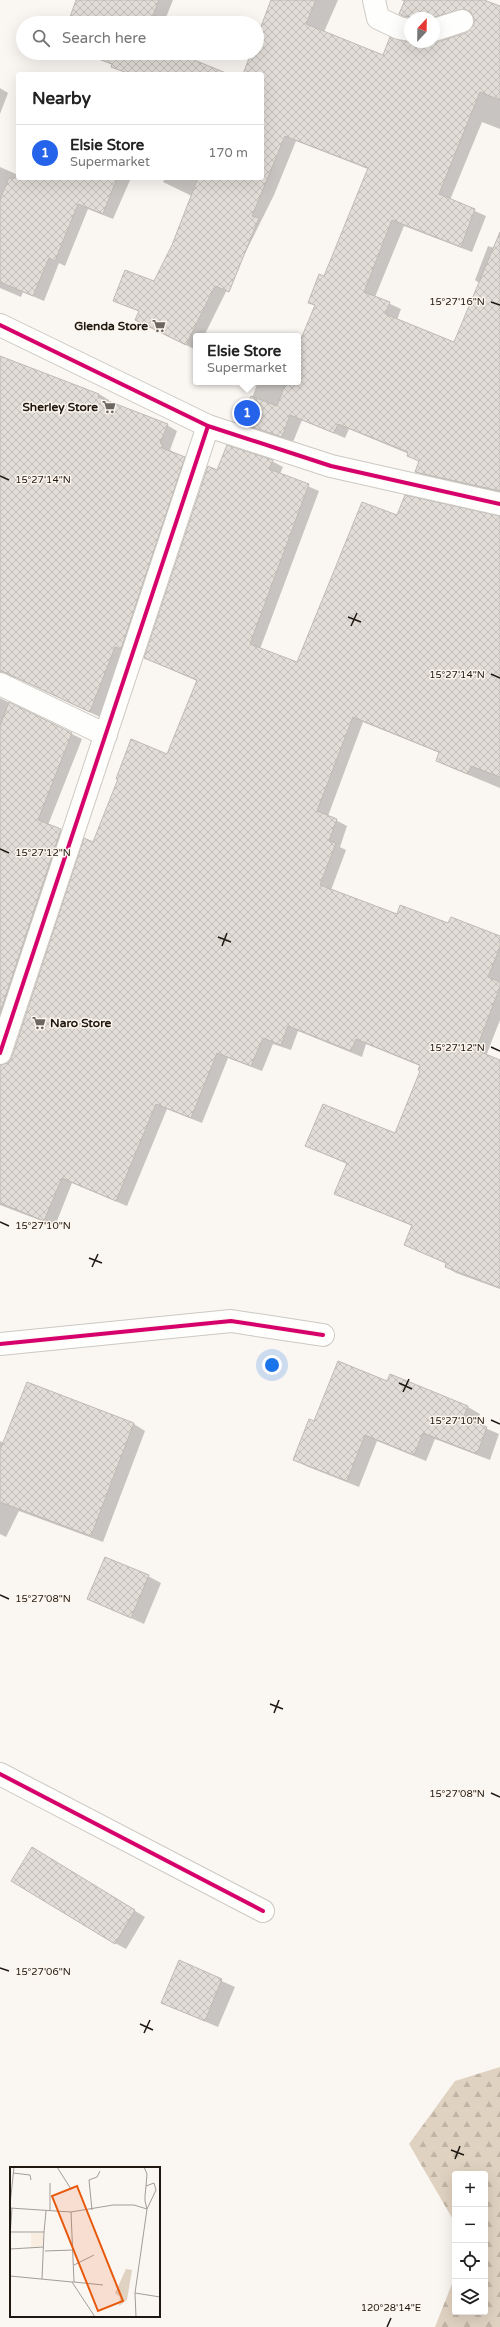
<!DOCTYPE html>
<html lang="en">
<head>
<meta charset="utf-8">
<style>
	:root { --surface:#fff; --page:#f6f6f6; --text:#222; --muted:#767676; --line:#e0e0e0; --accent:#2563eb }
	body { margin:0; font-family:"Varela Round",sans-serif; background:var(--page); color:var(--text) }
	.controls { position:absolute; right:12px; bottom:12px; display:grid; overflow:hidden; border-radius:4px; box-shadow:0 4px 16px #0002 }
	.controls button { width:36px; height:36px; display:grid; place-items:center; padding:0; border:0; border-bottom:1px solid var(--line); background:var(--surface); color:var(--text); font:20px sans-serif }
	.compass { position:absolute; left:404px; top:12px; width:36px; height:36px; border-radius:50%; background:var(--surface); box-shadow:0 4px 16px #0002; rotate:22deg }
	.you { position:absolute; left:272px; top:1365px; width:14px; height:14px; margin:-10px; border:3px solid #fff; border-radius:50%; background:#1a73e8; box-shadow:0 0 0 6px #1a73e833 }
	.badge { display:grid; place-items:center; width:26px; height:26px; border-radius:50%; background:var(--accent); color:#fff; font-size:13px; font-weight:700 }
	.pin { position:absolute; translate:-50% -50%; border:2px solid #fff; box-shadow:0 1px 4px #0006 }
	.popup { position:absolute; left:193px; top:333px; width:108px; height:52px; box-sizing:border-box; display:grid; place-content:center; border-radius:4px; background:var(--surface); filter:drop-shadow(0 1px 3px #0005); font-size:13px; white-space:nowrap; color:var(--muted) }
	.popup b { font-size:15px; color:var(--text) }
	.popup::after { content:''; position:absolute; left:50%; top:100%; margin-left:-8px; border:8px solid transparent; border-top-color:var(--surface) }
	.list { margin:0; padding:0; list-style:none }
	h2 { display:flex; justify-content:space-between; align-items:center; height:52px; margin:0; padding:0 16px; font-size:17px }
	h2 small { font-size:13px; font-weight:400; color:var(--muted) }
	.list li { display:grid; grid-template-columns:26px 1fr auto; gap:12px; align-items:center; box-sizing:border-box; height:56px; padding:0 16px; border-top:1px solid var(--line) }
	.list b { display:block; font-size:15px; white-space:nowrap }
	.list p { margin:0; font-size:13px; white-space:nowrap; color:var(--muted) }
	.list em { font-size:13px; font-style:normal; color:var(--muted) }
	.icon { flex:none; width:22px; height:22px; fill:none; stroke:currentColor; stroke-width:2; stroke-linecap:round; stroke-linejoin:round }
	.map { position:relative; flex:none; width:500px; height:2327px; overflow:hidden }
	.search { position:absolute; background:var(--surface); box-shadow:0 4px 16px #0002; left:16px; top:16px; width:248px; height:44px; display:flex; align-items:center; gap:10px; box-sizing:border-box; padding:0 14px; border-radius:22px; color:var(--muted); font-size:15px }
	.panel { position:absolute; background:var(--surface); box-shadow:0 4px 16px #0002; left:16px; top:72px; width:248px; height:108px; border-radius:4px }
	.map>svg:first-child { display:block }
</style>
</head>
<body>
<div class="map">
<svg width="500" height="2327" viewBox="0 0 500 2327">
	<defs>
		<pattern id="forest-firs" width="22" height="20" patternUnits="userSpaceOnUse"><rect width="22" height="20" fill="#e0d2c1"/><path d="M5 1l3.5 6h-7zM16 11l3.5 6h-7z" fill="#c0b4a5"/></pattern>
		<pattern id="building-cross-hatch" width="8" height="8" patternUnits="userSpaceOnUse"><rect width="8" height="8" fill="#e2ddd7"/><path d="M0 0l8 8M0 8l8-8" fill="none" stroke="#c1bdb8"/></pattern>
	</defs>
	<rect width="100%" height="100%" fill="#faf6f2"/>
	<!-- forest -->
	<path fill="url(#forest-firs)" d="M500,2067v260h-65l20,-51v36h30v-138h-30v49l-46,-79 46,-63z"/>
	<!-- shadow -->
	<path fill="#0003" d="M77,0h96l-8,20 6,3h-102z
		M273,0h65l-14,32 59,24 7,-17 24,4h23l30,-9 8,-11 -1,-7 -33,8 -7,8v-14l-24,1 -10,-5 5,-12 -4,-2h80l19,7v122l-18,-7 -32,78 36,16 -14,36 -68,-26 -29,71 26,12 -4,11 58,23 24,-60 -4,-3 13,-34 12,4v244l-73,-16 -11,-6 4,-10 -12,-7 1,-1 -60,-25 -4,9 -43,-18 -9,22 -40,-13 -11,-6 16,-41h40v-33l17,-43 -6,-4 15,-25 44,-108 -72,-28 -22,54 -70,141h-8v14l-60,-30 4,-8 -25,-12 39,-18 19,-36 19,-50 -29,-14 2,-4h97v-104h-18l8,-21h5v-13z
		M82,53h93l51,21h-99l-14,-9z
		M0,88l8,5 -8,21z
		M0,167l18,8v3h113l-18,41 -25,-10 -23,57 -6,-3 -15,38 -21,-9 -2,5 -21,-9z
		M0,357l99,37 10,6 -1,2 59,23 10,6 -7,19 25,14 -95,253 -84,-39 -12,1 -4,5z
		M272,461l11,6 -3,7 39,17 -59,158 38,15 100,-148 102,1v271l-53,-22 -10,-6 3,-7 -77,-31 -35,94 19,10 -7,21 6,3 -15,40 66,25 103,22v83l-14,36 14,5v228l-44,-16 -10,-6 1,-3 -42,-19 7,-19 -76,-33 11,-29 -40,-18 88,-12 26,-63 -1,-5 -54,-22 -4,13 -64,-26 -7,19 -18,-6 -11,27 -34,-13 -26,65 -35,-14 -40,97 -55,-23 -17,43 -55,-21v-141l9,-1 4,-6 80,-214 74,-88 30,-74 -52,-23 73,-187z
		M0,698l82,41 -34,86 23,11 -71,214z
		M390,1376l78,31 12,7 -4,10 23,10 -9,26 -55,-21 -9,22 -49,-20 -18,46 -53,-21 -12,-7 21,-37 72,-39z
		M28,1384l106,40 11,7 -42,111 -84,-31 -13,26 -6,-3v-93l4,2z
		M148,1576l13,7 -17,41 -55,-25z
		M43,1854l102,63 -19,32 -11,-6z
		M179,1962l56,25 -17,40 -56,-24z"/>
	<!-- building -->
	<path fill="url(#building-cross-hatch)" stroke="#bfbab4" d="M76,0h83l-6,15 20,8h-105z
		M271,0h45l-10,24 77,31 7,-18 18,5h29l29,-9 8,-9v-6l-3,-6 -7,-3 -34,9 -27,-2 -4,-2 6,-14h79l16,6v94l-20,-8 -41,102 36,15 -14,38 -69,-27 -28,72 26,10 -5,12 69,28 46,-110v259l-85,-19 4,-11 -12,-5 1,-4 -70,-28 -4,9 -44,-18 -8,22 -41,-14 10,-27 26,10 9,-24h12v-36l17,-41 -7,-2 11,-29 5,2 44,-108 -83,-32 -33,80 7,2 -30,74 -14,-6 -29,59 -51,-25 4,-9 -26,-10 12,-31 29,11 18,-36 26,-67h64v-104h-19l8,-21h6v-16z
		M85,53h92l49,20 -96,1 -19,-7 1,-3z
		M9,178h108l-14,36 -25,-10 -23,57 -6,-3 -16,38 -33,-14v-83z
		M0,356l99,38 -1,3 70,27 -8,19 3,2 -1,3 23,9 -64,192 -6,-2 -25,65 -90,-42z
		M227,445l46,15 -4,9 40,15 -59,160 47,18 65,-160 35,13 8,-20 95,21v261l-29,-11 -3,8 -32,-13 3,-9 -86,-35 -36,94 20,8 -8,22 7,2 -16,42 77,29 3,-9 48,18 3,-6 49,19v11l-12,30 12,5v5l-24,63 24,10v228l-55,-21 1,-4 -42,-18 8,-20 -78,-31 13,-31 -42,-17 18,-42 72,29 25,-62 -2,-1 2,-5 -64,-26 -5,12 -63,-25 -7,19 -18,-7 -12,28 -34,-13 -26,65 -35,-14 -40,97 -54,-23 -18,43 -44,-18v-138l8,-2 4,-6 72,-219 9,4 25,-63h-2l15,-40 36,15 30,-74 -53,-22 64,-192 9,4z
		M9,702l63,31 -34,87 23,9 -61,184v-287z
		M338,1361l49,20 3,-7 78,32 -5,12 24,9 -10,27 -54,-21 -9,22 -49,-20 -18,46 -54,-21 16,-41 5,2z
		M27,1382l107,41 -43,113 -91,-34v-52z
		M105,1557l44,18 -18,43 -44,-19z
		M32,1847l103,63 -20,34 -104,-63z
		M179,1960l43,19 -17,42 -44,-18z"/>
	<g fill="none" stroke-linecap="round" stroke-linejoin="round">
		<!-- street casing -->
		<g stroke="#cdc8c2" stroke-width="24">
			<path id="street" d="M374,0l4,18 21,10 11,2
				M434,30l28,-9
				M0,325l208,101 123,40 169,38
				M0,684l106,51
				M0,1053l208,-627
				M0,1344l231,-23 92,14
				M0,1774l263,137"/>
		</g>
		<!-- street -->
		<use href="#street" stroke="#fefefd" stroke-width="22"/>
		<!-- cycleway casing -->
		<g stroke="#fdf6ee" stroke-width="6">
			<path id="cycleway" d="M0,325l208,101 123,40 169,38
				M0,1053l208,-627
				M0,1344l231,-23 92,14
				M0,1774l263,137"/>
		</g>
		<!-- cycleway -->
		<use href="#cycleway" stroke="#d6006c" stroke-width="4"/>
	</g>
	<!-- ticks -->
	<path fill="none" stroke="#1e1811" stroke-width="1.5" d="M491,302l9,3M0,476l9,4M348,617l13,5M351,626l6,-13M491,674l9,4M0,849l9,4M218,937l13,5M222,946l5,-13M491,1047l9,4M0,1222l9,4M89,1258l13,5M92,1267l6,-13M399,1383l13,6M403,1392l6,-13M491,1420l9,4M0,1595l9,4M270,1704l13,5M274,1713l5,-13M491,1793l9,4M0,1968l9,3M140,2024l13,6M144,2033l6,-13M451,2150l13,5M455,2159l5,-13M387,2327l4,-9"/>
	<!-- icons -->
	<defs>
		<g id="supermarket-bare" transform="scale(1.08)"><path d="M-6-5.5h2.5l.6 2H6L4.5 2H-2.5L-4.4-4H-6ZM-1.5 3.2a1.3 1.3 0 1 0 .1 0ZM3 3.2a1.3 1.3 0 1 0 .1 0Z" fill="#6b6660" stroke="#fdf6ee" stroke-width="2.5" paint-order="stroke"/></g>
	</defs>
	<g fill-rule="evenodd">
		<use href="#supermarket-bare" x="159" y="326"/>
		<use href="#supermarket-bare" x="109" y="407"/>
		<use href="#supermarket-bare" x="39" y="1023"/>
	</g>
	<g text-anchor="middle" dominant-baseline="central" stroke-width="3" stroke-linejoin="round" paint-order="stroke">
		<!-- poi labels -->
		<g font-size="12" font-weight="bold" fill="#1e1811" stroke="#fdf6ee" text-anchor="end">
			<text x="148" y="326">Glenda Store</text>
			<text x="98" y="407">Sherley Store</text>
			<text x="50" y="1023" text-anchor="start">Naro Store</text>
		</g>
	</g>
	<!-- overview -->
	<g transform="translate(10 2167)">
		<rect width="150" height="150" fill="#faf6f2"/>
		<path d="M116,102l6,1 -5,30 -8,6 1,-9 -5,-4z" fill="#e0d2c1"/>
		<path d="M21,66h12v13l-12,1z" fill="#f8eddf"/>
		<path fill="none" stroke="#a29d98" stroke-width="1" d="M47,0l14,22 4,-2M134,0l3,7 -1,12 -1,10v5l2,8 9,-19 -2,-7 -8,3M3,6l17,2 1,5M0,38l4,-38M0,41l61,4 42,-7h21l13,4 -12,84 1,24M82,43l-3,-30 8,-3 3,-6M40,44v-28M61,45l3,70h-2M1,65h33l-2,47M34,65l2,-21M0,70l2,-29M0,82l34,-2M35,84l28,-1M64,98l20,-10M0,109l62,6 23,35M64,115l29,3M125,126l25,4"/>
		<path fill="#e8590c" fill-opacity="0.15" stroke="#e8590c" stroke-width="2" d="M67,19l46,115 -25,10 -46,-115z"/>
		<rect width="150" height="150" fill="none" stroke="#1e1811" stroke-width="2"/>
	</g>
	<g font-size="10" text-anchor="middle" fill="#1e1811" stroke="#fdf6ee" stroke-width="3" stroke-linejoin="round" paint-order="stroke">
		<text x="457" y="305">15°27'16"N</text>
		<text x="43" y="483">15°27'14"N</text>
		<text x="457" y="678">15°27'14"N</text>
		<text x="43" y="856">15°27'12"N</text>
		<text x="457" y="1051">15°27'12"N</text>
		<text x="43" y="1229">15°27'10"N</text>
		<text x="457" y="1424">15°27'10"N</text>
		<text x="43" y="1602">15°27'08"N</text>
		<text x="457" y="1797">15°27'08"N</text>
		<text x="43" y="1975">15°27'06"N</text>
		<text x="391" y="2311">120°28'14"E</text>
	</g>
</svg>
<div class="controls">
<button>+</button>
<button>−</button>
<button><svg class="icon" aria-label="locate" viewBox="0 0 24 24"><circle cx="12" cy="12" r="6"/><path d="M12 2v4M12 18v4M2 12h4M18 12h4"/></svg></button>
<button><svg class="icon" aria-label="layers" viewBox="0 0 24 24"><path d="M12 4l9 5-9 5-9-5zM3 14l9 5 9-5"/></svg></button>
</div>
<svg class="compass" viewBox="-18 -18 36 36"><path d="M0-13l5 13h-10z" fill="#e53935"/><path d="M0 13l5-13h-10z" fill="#767676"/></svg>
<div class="you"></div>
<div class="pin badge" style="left:247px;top:413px">1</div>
<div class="popup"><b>Elsie Store</b>Supermarket</div>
<div class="search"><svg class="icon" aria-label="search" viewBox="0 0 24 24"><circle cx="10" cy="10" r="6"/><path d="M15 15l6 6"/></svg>Search here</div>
<section class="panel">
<h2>Nearby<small></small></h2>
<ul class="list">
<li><span class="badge">1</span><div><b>Elsie Store</b><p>Supermarket</p></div><em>170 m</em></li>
</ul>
</section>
</div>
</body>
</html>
